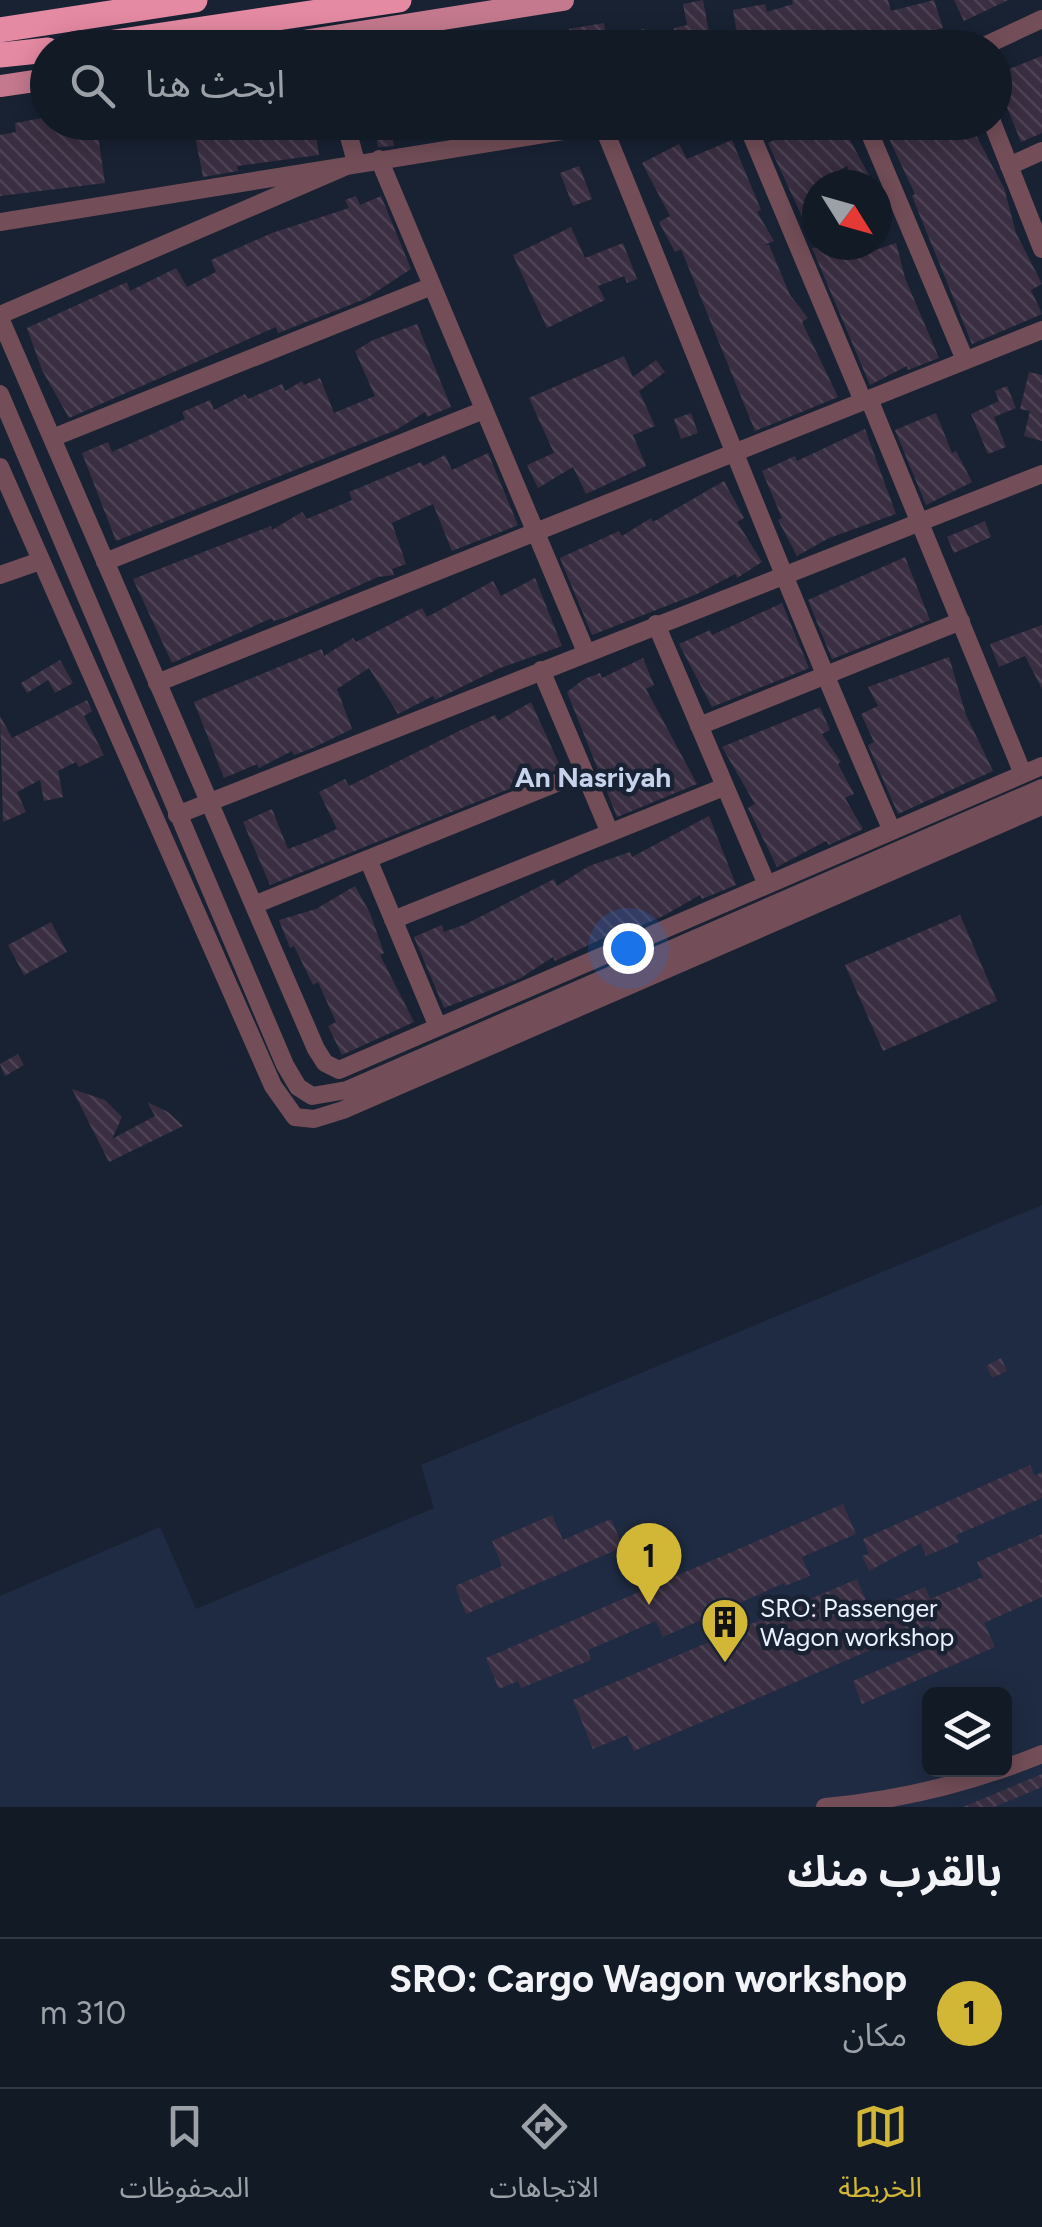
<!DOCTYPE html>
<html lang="ar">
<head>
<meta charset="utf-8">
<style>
	:root { --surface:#121a26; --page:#1b232e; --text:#f1f3f6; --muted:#9ca1a7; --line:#313843; --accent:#d2b736 }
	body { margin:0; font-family:Figtree,"Noto Sans Arabic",sans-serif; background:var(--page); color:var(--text); direction:rtl }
	.controls { position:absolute; right:30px; bottom:30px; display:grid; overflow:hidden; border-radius:15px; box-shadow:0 5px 25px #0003 }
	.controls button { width:90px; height:90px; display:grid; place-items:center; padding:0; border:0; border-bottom:2px solid var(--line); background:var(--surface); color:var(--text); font:50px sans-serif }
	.compass { position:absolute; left:802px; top:170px; width:90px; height:90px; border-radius:50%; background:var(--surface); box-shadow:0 5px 25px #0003; rotate:127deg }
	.you { position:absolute; left:628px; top:948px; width:35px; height:35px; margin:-25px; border:8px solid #fff; border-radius:50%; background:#1a73e8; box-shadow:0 0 0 15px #1a73e833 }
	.badge { display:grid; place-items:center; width:65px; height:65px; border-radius:50%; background:var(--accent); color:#111; font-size:32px; font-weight:700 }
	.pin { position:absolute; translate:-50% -82px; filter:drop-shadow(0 2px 5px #0008) }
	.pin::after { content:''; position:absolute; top:52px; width:35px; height:30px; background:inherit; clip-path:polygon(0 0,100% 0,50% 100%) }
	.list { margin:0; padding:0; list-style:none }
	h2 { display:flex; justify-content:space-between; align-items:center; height:130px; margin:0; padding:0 40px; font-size:42px }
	h2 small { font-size:32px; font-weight:400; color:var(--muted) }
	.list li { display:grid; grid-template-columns:65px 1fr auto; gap:30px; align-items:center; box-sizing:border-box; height:150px; padding:0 40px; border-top:2px solid var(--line) }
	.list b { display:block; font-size:38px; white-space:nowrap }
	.list p { margin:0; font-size:32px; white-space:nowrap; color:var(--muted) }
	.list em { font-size:32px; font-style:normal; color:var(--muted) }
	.icon { flex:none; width:55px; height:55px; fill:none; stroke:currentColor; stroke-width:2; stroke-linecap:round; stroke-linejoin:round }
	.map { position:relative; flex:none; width:1042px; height:1807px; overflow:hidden; direction:ltr }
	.search { position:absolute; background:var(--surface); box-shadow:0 5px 25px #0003; left:30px; right:30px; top:30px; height:110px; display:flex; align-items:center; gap:25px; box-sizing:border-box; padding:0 35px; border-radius:55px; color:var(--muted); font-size:38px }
	.sheet { height:280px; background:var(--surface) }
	nav { display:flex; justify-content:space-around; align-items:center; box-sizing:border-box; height:140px; border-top:2px solid var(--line); background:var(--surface); font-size:28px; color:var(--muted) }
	nav a { display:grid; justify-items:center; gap:5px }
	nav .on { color:var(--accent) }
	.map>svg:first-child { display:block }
</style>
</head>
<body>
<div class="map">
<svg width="1042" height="1807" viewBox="0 0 1042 1807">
	<defs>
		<pattern id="building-back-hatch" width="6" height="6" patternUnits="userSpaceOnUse" patternTransform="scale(2.5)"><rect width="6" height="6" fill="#3a2f42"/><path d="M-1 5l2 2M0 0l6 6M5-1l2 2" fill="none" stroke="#4d4355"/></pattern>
	</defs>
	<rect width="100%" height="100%" fill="#182233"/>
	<!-- built -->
	<path fill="#1f2b42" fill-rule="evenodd" d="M1042,1205v602h-1042v-211l160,-69 36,82 238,-101 -13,-43zM930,1694h74v76h-74z"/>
	<!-- building -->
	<path fill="url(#building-back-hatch)" d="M703,0l8,43 -34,5 -3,-20 13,-3 -4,-21z
		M792,0h96l3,11 43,-11 9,28 -74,20h-92l-3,-15 -36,7 -5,-30 32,-6 2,8 26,-8z
		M954,0h54l-44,21z
		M604,23l2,14 38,-8 4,19h-76l-3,-19z
		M1042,56v77l-21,9 -27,-67z
		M48,117v5h48l9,61 -105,13v-61l16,-3 -1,-9z
		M241,122h73l5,33 -82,11 1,5 -35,6 -8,-41 47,-9z
		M374,122h34l2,15 -17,3 1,6 -16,1z
		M840,122l30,55 -16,6 -7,-17 -25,14 2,5h-7v35l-11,5 -38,-82 32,-15 5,12z
		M881,122h88l35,66 12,45 26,51 -11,6 11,24 -70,30 -60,-148 3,-2z
		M732,140l29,70 -4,2 17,29 -10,4h5l21,50 18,23 -6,4 36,75 -83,34 -74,-182 -6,3 -16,-30 11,-6 -28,-53 37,-19 8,15z
		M579,166l13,33 -19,7 -13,-33z
		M356,196l4,9 21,-9 30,73 -46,30 -87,34 -2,-6 -207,91 -27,-48 -15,-42 100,-46 3,9 46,-23 11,19 29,-15 -5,-12 61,-27 77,-25 -4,-8z
		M571,227l14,31 38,-15 14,36 -10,4 -3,-7 -26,10 7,14 -58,28 -34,-73z
		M896,243l9,35 34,80 -31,12 -1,-4 -37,19 -58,-137 38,-3 6,12z
		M417,324l34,83 -24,10 -2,-5 -29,18 -280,111 -34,-88 26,-11 4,10 73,-33 -3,-7 28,-12 4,10 31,-16 3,5 34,-15 3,7 17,-10 2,4 16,-7 14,35 41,-17 -20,-45 18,-11z
		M624,356l9,21 23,-17 9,12 -26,19 16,35 -22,9 13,31 -60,28 -13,-27 -35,21 -11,-23 27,-12 -25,-55z
		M1029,372l13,3v66l-18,-5 6,-25 -10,-2z
		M1007,386l9,22 -22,9 12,30 -18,7 -17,-40 28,-13 -4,-10z
		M691,413l7,20 -17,6 -7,-20z
		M936,413l16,40 4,-2 16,31 -46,23 -31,-75z
		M865,429l31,85 -67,24 -32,18 -19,-36 4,-2 -20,-47 33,-15 2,5z
		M488,453l30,72 -66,26 -19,-47 -41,19 14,41 -14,5 2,6 -16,2 -93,41 -12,3 -1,-3 -100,45 -39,-84 138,-53 1,4 30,-18 5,7 45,-19 -3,-8 72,-30 2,4 22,-11 7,15z
		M724,481l20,37 -7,4 25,40 -25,16 -2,-4 -38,20 -105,41 -32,-77 59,-27 3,5 29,-18 2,4z
		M985,521l6,16 -37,16 -7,-16z
		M905,557l25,63 -98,39 -24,-59z
		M535,578l27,68 -62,22 -65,32 -2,-4 -35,18 -29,-46 -32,21 15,40 -37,18 -21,8 -2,-4 -33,17 -2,-4 -33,14 -30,-76 128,-53 2,7 29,-18 3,4 66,-34 5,9 66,-36 8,15z
		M782,603l27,65 -97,39 -33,-63 31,-14 2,5z
		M1042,625v64l-17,-33 -26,11 -9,-23z
		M949,657l17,58 27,56 -95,43 -30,-69 6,-3 -13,-28 17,-8 -10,-19z
		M643,658l11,27 -8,4 51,95 -80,33 -50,-125 17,-13 16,-6 2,5z
		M60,660l13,23 -18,10 -7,-13 -21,13 -6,-10z
		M87,700l5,11 -8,5 20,39 -25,12 -3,-5 -18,9 5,26 -19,4 -4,-21 -23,12 9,20 -23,10 -3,-106 12,22z
		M531,702l30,66 -291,117 -27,-63 29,-13 16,40 24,-9 25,-11 -18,-37 26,-13 4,7 114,-57 32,-14 3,6z
		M820,707l10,23 -8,4 19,28 -3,2 16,30 -9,4 18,31 -34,16 -3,-4 -49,26 -29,-59 7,-4 -33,-57z
		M709,816l27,69 -34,14 -2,-4 -37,21 -34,15 -2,-4 -72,34 -2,-4 -34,22 -75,29 -30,-71 28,-12 2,7 22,-8 88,-45 3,7 32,-20 41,-14 2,5z
		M355,886l15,27 14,40 -4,2 34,67 -72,33 -14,-29 8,-4 -18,-40 -5,3 -19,-39 -4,2 -11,-28 37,-11z
		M960,915l37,86 -114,50 -38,-86z
		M51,922l16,30 -43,23 -16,-30z
		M18,1054l6,11 -19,11 -5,-12z
		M72,1089l33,11 17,17 -10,22 43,-23 -8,-14 21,10 15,14 -74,36z
		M1001,1358l6,13 -15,7 -6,-12z
		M1030,1465l5,11 7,-4v26l-86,37 3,7 -33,14 -5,-13 -52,28 -7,-15 7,-2 -6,-15z
		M843,1504l13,30 -54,23 8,19 -25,10 -1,-3 -121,54 -7,-16 -68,29 3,10 -70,28 -3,-7 -19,8 -13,-31z
		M552,1515l11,25 48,-21 12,28 -157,67 -11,-28 47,-20 -10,-25z
		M1042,1534v63l-58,26 11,24 -133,57 -9,-23 84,-36 -8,-20 -295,126 -7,-16 -34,14 -20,-49 284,-121 13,31 55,-23 5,12 53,-22 -6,-15z
		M1042,1774v13l-48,20h-31z"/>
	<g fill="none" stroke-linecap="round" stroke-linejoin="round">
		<!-- minor -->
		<path stroke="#734e58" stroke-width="18" d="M980,48l62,-29
			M746,122l117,279
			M865,122l100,238
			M992,122l50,127
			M603,126c96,235 187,472 289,705
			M379,159l207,493
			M1009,166l33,-15
			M0,222l619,-100
			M0,315l356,-153 -11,-40
			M0,318l316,731 9,14 14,7 703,-304
			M0,394l285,671 13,22 14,9 35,-6 695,-302
			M869,399l154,375
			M52,438l380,-152
			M0,467l273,619 22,31 19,2 29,-9 699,-304
			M105,562l379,-152
			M0,575l40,-14
			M656,624l111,261
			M541,670l69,163
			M157,683l885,-353
			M699,726l262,-105
			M177,815l865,-341
			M368,859l70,168
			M254,905l330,-133
			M393,920l331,-133
			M825,1807c77,-7 146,-24 217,-53"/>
		<!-- major -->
		<path stroke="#c5798e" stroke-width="22" d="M259,48l304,-48
			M0,86l48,-7"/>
		<!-- highway -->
		<path stroke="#e58aa3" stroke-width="25" d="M0,30l195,-30
			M74,48l325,-48
			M0,55l48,-5"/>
	</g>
	<!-- icons -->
	<defs>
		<g id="building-pin" transform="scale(2.5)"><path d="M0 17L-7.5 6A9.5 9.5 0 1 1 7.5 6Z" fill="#d2b736" stroke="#182233"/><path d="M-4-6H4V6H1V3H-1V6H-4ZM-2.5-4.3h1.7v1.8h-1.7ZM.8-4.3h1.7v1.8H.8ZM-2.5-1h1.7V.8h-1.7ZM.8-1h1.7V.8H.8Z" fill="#111"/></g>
	</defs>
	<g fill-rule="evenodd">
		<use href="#building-pin" x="725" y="1622"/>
	</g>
	<g text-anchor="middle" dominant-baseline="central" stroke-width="9" stroke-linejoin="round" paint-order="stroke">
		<!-- poi labels -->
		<g font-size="25" fill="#ebf2ff" stroke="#182233" text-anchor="start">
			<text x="760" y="1608">SRO: Passenger<tspan x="760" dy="29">Wagon workshop</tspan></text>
		</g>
		<!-- neighbourhood labels -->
		<g font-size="28" font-weight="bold" fill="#c6d3eb" stroke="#182233">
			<text x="593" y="777">An Nasriyah</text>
		</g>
	</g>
</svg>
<div class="controls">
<button><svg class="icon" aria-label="layers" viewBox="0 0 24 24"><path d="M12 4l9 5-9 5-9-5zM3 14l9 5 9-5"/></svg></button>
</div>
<svg class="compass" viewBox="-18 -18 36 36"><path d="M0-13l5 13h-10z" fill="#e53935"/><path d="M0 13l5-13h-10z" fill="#9ca1a7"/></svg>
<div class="you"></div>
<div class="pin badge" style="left:649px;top:1605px">1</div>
<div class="search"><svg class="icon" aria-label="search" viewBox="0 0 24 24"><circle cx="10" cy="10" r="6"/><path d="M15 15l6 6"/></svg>ابحث هنا</div>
</div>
<section class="sheet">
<h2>بالقرب منك<small></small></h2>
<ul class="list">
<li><span class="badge">1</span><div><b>SRO: Cargo Wagon workshop</b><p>مكان</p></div><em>310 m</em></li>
</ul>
</section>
<nav>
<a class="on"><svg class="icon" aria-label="map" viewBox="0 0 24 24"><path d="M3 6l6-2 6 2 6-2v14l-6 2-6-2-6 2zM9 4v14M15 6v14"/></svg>الخريطة</a>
<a><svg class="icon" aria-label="directions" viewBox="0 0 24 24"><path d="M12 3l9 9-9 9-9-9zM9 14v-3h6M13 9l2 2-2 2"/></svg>الاتجاهات</a>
<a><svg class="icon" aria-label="saved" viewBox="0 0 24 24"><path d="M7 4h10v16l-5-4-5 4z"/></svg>المحفوظات</a>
</nav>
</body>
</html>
